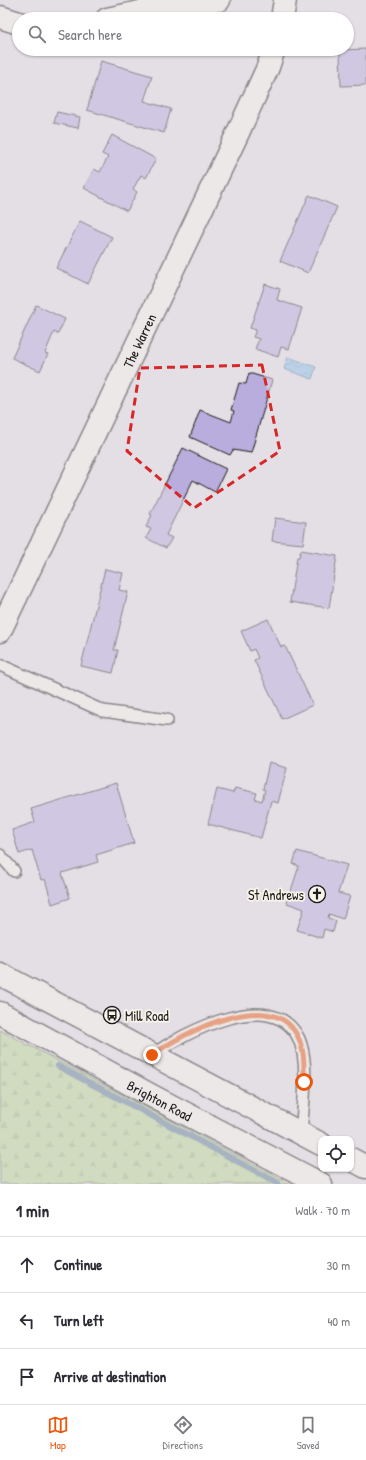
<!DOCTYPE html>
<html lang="en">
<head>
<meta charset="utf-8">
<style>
	:root { --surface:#fff; --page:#f7f7f7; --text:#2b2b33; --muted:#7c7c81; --line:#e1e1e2; --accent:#ea580c }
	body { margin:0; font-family:"Patrick Hand",sans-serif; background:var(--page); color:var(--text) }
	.controls { position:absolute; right:12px; bottom:12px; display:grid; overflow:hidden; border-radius:8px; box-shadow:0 1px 3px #0004 }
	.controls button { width:36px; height:36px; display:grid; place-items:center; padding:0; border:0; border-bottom:1px solid var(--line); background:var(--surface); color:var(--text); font:20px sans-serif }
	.stop { position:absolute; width:12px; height:12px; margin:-9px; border:3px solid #ea580c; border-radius:50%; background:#fff }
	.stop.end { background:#ea580c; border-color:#fff; box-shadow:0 1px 4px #0008 }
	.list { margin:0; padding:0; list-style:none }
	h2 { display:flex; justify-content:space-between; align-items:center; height:52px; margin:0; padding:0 16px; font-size:17px }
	h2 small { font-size:13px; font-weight:400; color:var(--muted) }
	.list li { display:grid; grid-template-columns:26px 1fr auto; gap:12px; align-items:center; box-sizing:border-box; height:56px; padding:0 16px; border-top:1px solid var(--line) }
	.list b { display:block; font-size:15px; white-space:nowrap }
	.list em { font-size:13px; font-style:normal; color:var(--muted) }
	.icon { flex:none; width:22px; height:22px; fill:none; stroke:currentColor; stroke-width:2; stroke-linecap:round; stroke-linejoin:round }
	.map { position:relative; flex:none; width:366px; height:1184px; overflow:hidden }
	.search { position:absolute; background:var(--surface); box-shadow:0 1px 3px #0004; left:12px; right:12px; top:12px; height:44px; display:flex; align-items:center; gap:10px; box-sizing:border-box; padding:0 14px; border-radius:22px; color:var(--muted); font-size:15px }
	.sheet { height:220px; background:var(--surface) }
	nav { display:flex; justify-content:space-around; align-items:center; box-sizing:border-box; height:56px; border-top:1px solid var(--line); background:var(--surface); font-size:11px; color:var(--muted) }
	nav a { display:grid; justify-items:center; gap:2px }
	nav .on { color:var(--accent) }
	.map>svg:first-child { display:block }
</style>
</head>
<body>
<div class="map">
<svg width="366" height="1184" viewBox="0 0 366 1184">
	<defs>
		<pattern id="forest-firs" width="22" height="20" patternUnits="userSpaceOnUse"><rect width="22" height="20" fill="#b8d892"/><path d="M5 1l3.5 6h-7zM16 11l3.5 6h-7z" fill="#9eb97d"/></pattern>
		<pattern id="water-waves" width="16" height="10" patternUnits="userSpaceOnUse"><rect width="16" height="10" fill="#8ac0e8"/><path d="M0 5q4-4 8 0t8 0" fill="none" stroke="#76a4c6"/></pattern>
	</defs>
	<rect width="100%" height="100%" fill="#e4dee5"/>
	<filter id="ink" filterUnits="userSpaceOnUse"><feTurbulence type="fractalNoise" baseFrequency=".025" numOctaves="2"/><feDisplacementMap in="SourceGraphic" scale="8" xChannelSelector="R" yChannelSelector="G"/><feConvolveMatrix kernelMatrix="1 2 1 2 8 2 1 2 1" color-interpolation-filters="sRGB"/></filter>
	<g filter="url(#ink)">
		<!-- forest -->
		<path fill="url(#forest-firs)" stroke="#6a7a57" d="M0,1030l290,154h-290z"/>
		<!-- water -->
		<path fill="url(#water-waves)" stroke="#5e7e96" d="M288,357l28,10 -4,12 -28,-10z"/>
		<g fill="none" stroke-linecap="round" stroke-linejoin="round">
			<!-- stream -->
			<path stroke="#5e7e96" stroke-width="6" d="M58,1066l220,117"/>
		</g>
		<!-- building -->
		<path fill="#b9addd" stroke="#1c1c1c" d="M366,49v36l-25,1 -1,-36z
			M101,61l51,15 -8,25 27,8 -7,24 -77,-23z
			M57,112l23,5 -2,11 -24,-5z
			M112,135l44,24 -10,19 -5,-3 -8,14 4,3 -10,19 -43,-23 10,-19 6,3 8,-15 -6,-3z
			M309,195l28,12 -29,66 -28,-12z
			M80,221l32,16 -24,47 -32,-16z
			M265,284l15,5 -3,11 25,8 -13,41 -8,-2 -3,10 -23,-8 4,-10 -6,-2 3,-7 -6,-2z
			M36,305l29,14 -7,15 -4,-2 -9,21 3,1 -8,17 -28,-13z
			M249,373l23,7 -21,73 -18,-3 -3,5 -40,-18 10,-27 31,12 3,-11 -3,-1 8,-27 7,1z
			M183,448l43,21 -11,23 -22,-12 -27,55 6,3 -6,10 -20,-10 5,-9 -5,-2 6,-12 -2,-1z
			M275,518l31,4 -3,22 -31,-3z
			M301,550l36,6 -8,52 -39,-6 7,-45h2z
			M105,569l18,4 -4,17 9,2 -14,58h4l-5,23 -32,-7z
			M268,619l13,28 4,-1 28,59 -31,14 -28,-59 4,-2 -4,-9 -4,2 -9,-20z
			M269,763l18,5 -9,35 -7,-2 -10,37 -53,-14 9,-35 16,4 2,-5 22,5 -2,6 7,2 3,-11 -2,-1z
			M116,783l18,60 -38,12 2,7 -36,11 8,25 -18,6 -7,-25 -4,1 -9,-30 -13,4 -7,-24 23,-8 -4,-13z
			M297,851l50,14 -9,28 12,3 -7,23 -14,-5 -1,4 8,3 -3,11 -9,-3 -2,9 -25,-8 7,-21 -17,-6 12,-37 -6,-2z"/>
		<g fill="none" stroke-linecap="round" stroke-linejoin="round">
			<!-- lane casing -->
			<g stroke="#1c1c1c" stroke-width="14">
				<path id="lane" d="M0,665l103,46 64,9
					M0,855l14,16
					M152,1055c32,-22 119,-69 146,-18 12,24 5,70 3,96"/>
			</g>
			<!-- street casing -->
			<g stroke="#1c1c1c" stroke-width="25">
				<g id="street">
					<path d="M0,17l19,6"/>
					<path d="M107,19l47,-10 65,-9"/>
					<path d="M282,19l3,-19"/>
					<path id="s1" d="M0,631l236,-494 32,-70 6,-18"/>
				</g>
			</g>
			<!-- highway casing -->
			<g stroke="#1c1c1c" stroke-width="25">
				<g id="highway">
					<path d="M0,974l321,170"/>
					<path id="s2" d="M0,1013l152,83 169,88"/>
					<path d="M351,1159l15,8"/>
				</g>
			</g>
			<!-- lane -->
			<use href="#lane" stroke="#f7f3e8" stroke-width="11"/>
			<!-- street -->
			<use href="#street" stroke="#f7f3e8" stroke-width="22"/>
			<!-- highway -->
			<use href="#highway" stroke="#f7f3e8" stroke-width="22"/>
		</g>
	</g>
	<g fill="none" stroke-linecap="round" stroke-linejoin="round" filter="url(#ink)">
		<!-- route -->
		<path stroke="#ea580c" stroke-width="5" d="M152,1055c31,-22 121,-70 146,-18 7,14 6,30 6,45"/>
	</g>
	<!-- marked area -->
	<path d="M0 0H366V1184H0ZM262,365l18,86 -86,57 -67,-57 13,-83z" fill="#e4dee5" fill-opacity=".55" fill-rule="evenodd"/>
	<path fill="none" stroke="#d62828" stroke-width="3" stroke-dasharray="8 5" stroke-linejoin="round" d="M262,365l18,86 -86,57 -67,-57 13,-83z"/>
	<!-- icons -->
	<defs>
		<g id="church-ring" transform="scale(0.9)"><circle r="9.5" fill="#f7f3e8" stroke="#1c1c1c" stroke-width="1.5"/><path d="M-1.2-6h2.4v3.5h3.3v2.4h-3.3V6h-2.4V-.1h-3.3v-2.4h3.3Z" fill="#1c1c1c"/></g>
		<g id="bus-ring" transform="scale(0.9)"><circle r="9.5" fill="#f7f3e8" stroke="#1c1c1c" stroke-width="1.5"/><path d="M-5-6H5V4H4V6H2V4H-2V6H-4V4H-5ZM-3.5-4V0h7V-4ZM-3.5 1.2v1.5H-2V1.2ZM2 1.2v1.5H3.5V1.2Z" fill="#1c1c1c"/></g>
	</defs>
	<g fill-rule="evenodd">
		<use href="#church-ring" x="317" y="894"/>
		<use href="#bus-ring" x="112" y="1015"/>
	</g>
	<g text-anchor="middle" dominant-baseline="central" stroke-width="3.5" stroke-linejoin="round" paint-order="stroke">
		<!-- street labels -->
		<g font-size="14" fill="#1c1c1c" stroke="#f7f3e8">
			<text stroke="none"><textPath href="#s1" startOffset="322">The Warren</textPath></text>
			<text stroke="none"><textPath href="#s2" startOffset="182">Brighton Road</textPath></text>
		</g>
		<!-- poi labels -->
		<g font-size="14" fill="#1c1c1c" stroke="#f7f3e8" text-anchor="end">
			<text x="304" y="894">St Andrews</text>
			<text x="125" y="1015" text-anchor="start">Mill Road</text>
		</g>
	</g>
</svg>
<div class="controls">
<button><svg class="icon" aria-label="locate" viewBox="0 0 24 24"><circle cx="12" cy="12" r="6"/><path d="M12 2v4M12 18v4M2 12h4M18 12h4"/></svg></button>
</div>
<div class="stop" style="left:304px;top:1082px"></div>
<div class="stop end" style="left:152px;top:1055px"></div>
<div class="search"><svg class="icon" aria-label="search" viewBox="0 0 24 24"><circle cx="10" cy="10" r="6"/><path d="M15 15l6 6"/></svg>Search here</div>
</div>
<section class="sheet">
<h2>1 min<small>Walk · 70 m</small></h2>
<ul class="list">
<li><svg class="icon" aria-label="ahead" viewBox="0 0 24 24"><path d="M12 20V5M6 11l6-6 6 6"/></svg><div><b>Continue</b></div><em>30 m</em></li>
<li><svg class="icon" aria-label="left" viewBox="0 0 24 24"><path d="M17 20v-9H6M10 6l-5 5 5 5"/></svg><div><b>Turn left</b></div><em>40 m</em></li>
<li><svg class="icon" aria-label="arrive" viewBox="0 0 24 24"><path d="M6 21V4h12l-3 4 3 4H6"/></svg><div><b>Arrive at destination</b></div></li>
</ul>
</section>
<nav>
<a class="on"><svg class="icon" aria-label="map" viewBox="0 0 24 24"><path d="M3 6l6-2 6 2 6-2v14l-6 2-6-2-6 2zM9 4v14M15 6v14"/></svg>Map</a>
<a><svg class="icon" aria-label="directions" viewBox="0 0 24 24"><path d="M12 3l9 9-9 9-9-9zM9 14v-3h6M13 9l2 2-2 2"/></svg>Directions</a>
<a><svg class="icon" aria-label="saved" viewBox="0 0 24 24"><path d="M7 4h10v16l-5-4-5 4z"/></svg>Saved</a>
</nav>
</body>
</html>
